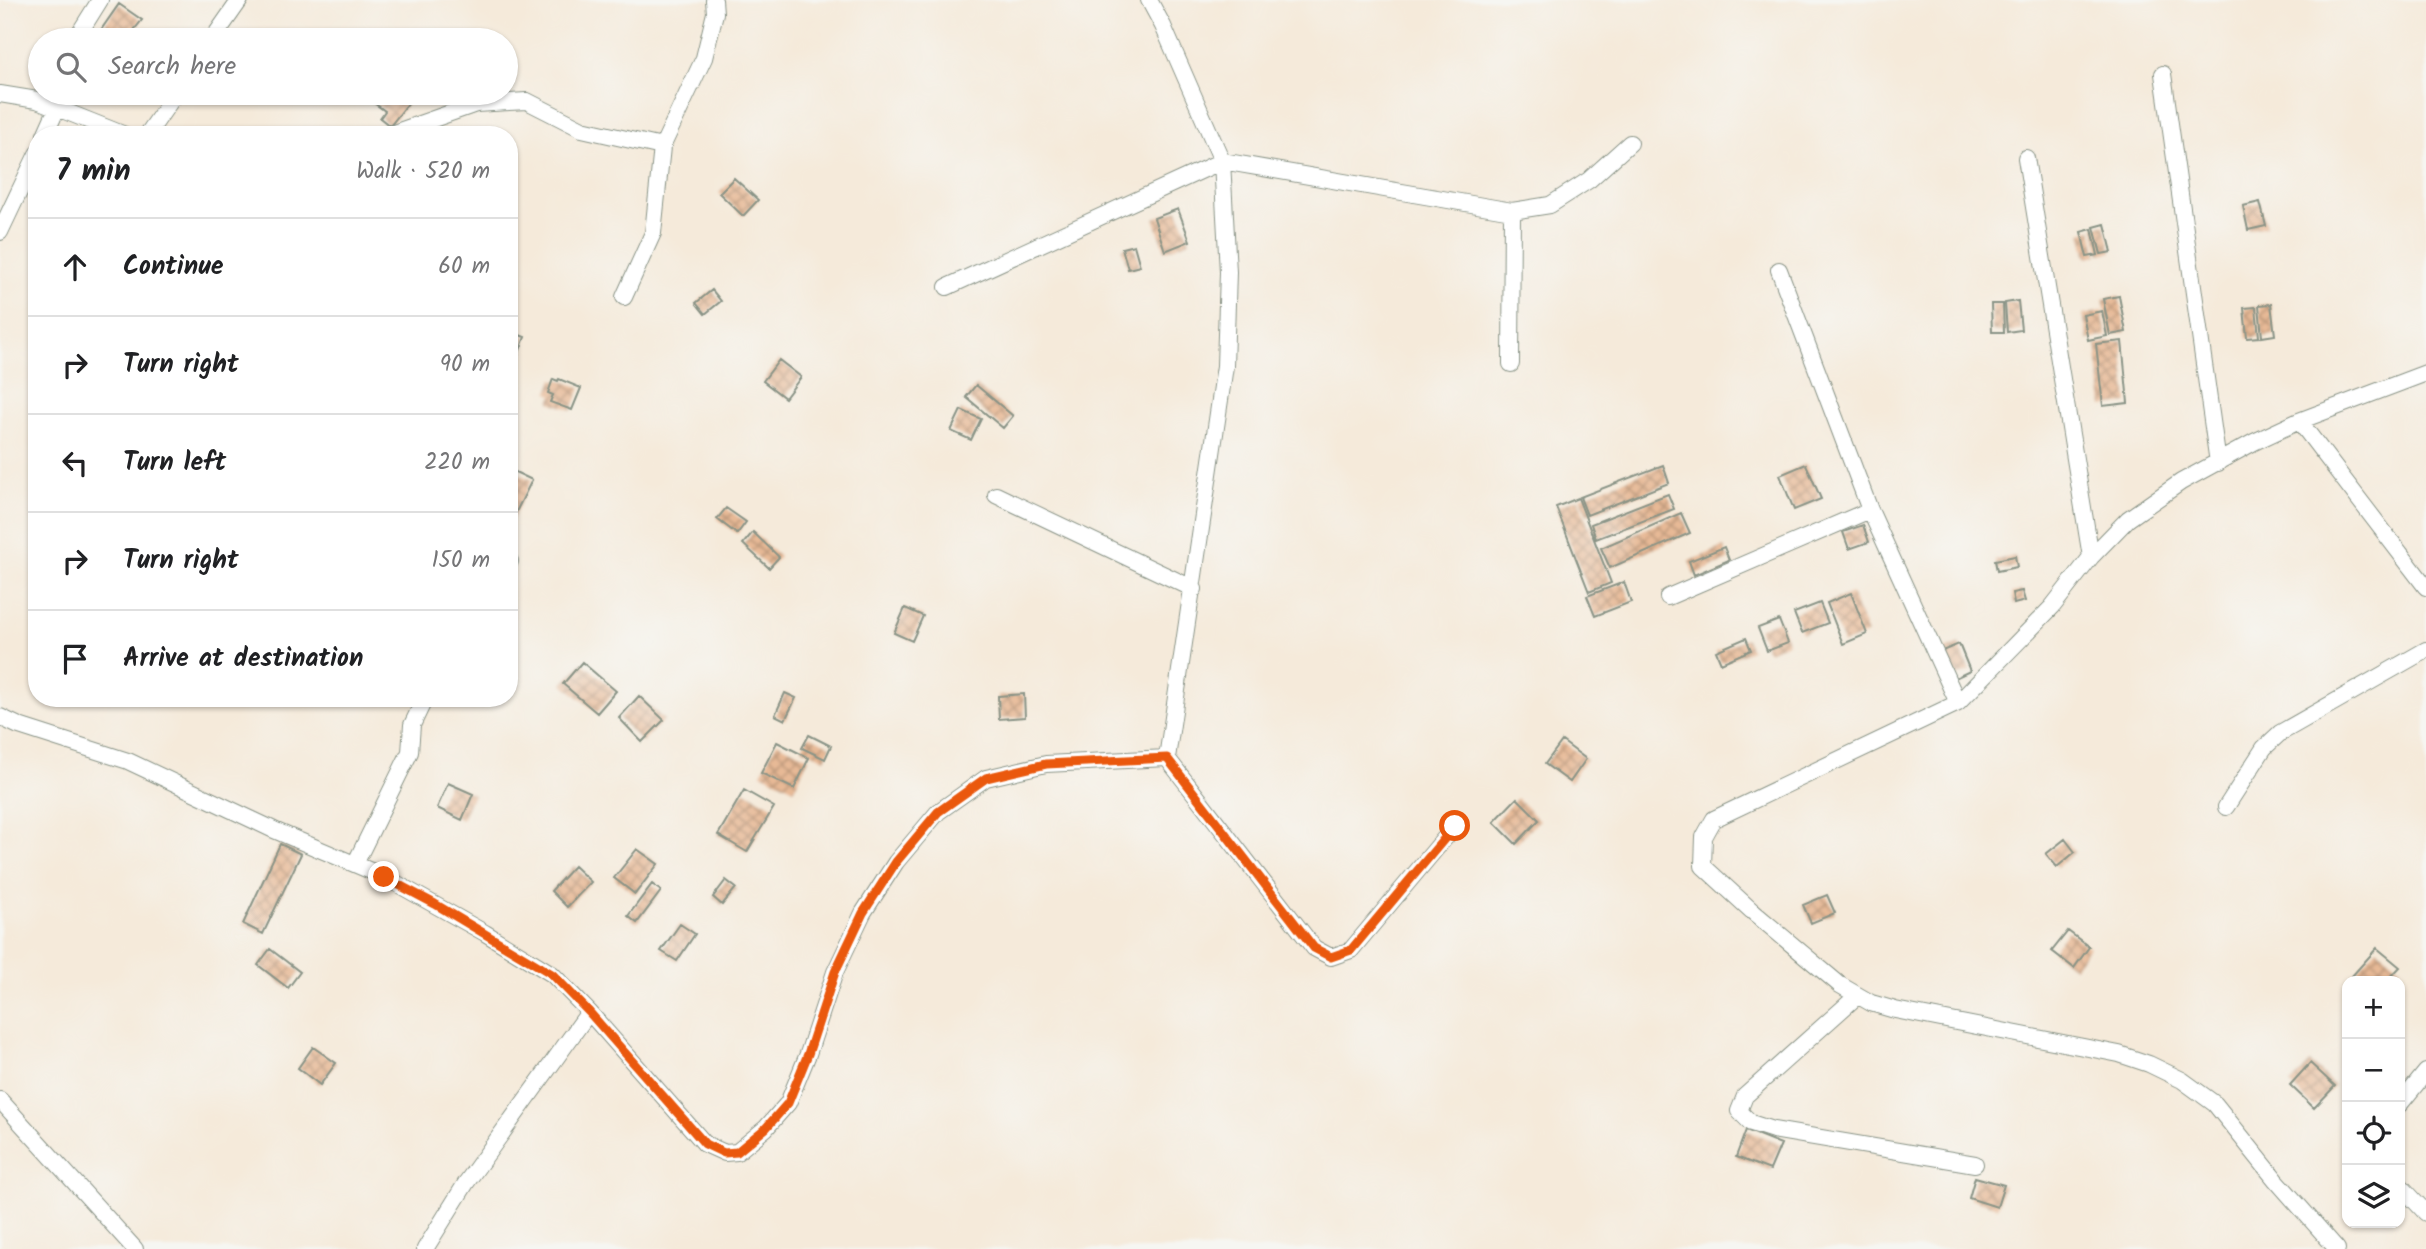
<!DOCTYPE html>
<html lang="en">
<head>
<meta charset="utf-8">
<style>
	:root { --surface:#fff; --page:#f6f6f6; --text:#202124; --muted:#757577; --line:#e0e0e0 }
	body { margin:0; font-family:Kalam,sans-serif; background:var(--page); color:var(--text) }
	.controls { position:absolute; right:21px; bottom:21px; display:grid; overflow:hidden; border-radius:14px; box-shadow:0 2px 5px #0004 }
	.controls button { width:63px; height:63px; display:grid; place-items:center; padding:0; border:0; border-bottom:2px solid var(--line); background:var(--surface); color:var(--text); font:35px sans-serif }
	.stop { position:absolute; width:21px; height:21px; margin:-16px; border:5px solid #ea580c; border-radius:50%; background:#fff }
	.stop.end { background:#ea580c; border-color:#fff; box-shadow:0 2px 7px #0008 }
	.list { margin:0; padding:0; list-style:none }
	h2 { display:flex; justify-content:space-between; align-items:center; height:91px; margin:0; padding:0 28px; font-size:30px }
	h2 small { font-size:23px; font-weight:400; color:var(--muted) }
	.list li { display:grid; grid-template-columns:46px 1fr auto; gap:21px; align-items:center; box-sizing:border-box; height:98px; padding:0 28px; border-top:2px solid var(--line) }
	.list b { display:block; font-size:26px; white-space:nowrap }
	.list em { font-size:23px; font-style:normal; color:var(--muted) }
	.icon { flex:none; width:38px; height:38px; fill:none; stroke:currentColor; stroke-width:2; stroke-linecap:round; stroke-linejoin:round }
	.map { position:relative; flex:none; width:2426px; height:1249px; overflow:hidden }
	.search { position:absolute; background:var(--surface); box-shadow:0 2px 5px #0004; left:28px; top:28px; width:490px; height:77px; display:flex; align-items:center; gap:18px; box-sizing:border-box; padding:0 24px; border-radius:38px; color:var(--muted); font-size:26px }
	.panel { position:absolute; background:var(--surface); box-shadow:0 2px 5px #0004; left:28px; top:126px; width:490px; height:581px; border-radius:28px }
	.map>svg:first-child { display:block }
</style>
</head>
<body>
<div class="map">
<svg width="2426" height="1249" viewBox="0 0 2426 1249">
	<defs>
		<pattern id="building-cross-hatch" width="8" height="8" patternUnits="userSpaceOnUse" patternTransform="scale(1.75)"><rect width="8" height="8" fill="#e7b996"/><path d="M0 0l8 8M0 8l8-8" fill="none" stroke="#bb987b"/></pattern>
	</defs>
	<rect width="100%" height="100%" fill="#f6f6f2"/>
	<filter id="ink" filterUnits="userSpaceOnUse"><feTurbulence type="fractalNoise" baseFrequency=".0143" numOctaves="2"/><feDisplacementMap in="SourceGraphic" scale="14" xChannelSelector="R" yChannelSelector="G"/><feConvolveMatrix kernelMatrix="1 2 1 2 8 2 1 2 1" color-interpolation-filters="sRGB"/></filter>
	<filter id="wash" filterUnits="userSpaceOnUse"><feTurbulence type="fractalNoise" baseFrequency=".00686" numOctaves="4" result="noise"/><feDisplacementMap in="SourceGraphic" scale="28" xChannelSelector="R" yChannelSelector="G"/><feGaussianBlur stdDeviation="1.57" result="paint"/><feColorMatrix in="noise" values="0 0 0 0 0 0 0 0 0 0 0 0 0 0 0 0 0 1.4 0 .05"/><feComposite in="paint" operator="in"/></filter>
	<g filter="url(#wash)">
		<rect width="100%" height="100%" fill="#f5eada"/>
		<g id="blocks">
			<!-- building -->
			<path fill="url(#building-cross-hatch)" d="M119,4l23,16 -16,20h-26l-4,-3z
				M382,93h15l12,9 -19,24 -10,-8 5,-7 -11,-8z
				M734,178l24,22 -15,16 -24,-23z
				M2260,202l6,24 -18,4 -5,-24z
				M1178,209l12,32 -25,10 -11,-33z
				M2105,224l7,28 -11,2 -7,-27z
				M2092,229l6,26 -11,2 -6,-25z
				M1134,245l6,21 -12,3 -6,-21z
				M712,290l9,11 -16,13 -9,-11z
				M2119,296l7,36 -16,3 -7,-36z
				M2018,301l3,29 -14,2 -2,-29z
				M1991,304h12l1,28h-12z
				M2271,304l4,31 -13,2 -3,-32z
				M2256,307l3,30 -12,1 -3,-30z
				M2102,311l5,25 -19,4 -5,-25z
				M509,331l16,6 -12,31 -4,-1z
				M2122,341l6,62 -25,3 -7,-62z
				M779,360l22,17 -16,21 -22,-17z
				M553,379l5,2 1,-2 22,9 -9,22 -22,-8 3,-7 -5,-2z
				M976,385l37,31 -10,12 -37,-31z
				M961,410l20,9 -10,21 -20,-9z
				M1806,464l15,35 -27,11 -14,-35z
				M1663,465l6,18 -82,32 -7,-18z
				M509,469l23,11 -23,46z
				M1668,494l6,15 -78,30 -5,-15z
				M1578,498l33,85 -22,9 -33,-85z
				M726,508l20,14 -9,12 -20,-15z
				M1681,513l9,20 -80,35 -9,-20z
				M1863,525l6,17 -20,7 -6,-17z
				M753,532l26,25 -10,11 -26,-24z
				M1724,547l5,13 -35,15 -5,-14z
				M2015,556l2,11 -20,4 -2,-11z
				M1624,582l7,20 -36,14 -8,-20z
				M2022,591l3,10 -11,3 -2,-11z
				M1851,593l16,41 -24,10 -16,-41z
				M1820,603l8,20 -26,10 -8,-20z
				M905,608l18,8 -11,25 -18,-8z
				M1779,620l9,23 -21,8 -9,-23z
				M1746,638l5,12 -30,13 -5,-12z
				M1959,644l11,27 -17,8 -11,-28z
				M582,662l34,29 -19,22 -34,-29z
				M785,693l11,5 -11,22 -10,-5z
				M1024,694l1,23 -26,2 -1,-23z
				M639,696l25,24 -22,22 -23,-24z
				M809,735l22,11 -6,13 -23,-11z
				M1562,741l24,18 -16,23 -25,-18z
				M777,742l32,16 -15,31 -33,-16z
				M448,783l25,11 -11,26 -25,-12z
				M744,790l30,17 -27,45 -29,-17z
				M1517,798l22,22 -23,24 -22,-22z
				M2065,839l10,13 -18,15 -11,-13z
				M280,844l21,10 -38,80 -20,-10z
				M637,849l21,15 -23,30 -21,-16z
				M574,866l17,16 -24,25 -16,-16z
				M726,880l10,8 -14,17 -9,-8z
				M652,884l9,7 -24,32 -9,-7z
				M1827,895l8,18 -24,10 -8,-18z
				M680,924l15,10 -18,27 -16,-10z
				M2068,931l21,16 -15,21 -22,-17z
				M2377,948l23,19 -13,14h-30l-5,-5z
				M270,949l30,23 -12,16 -30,-23z
				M313,1047l23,16 -16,22 -22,-17z
				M2310,1063l25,23 -21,22 -24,-23z
				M1746,1130l35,14 -11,26 -34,-13z
				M1975,1177l29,8 -7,22 -28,-9z"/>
		</g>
	</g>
	<g filter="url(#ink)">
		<use href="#blocks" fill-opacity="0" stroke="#8a9487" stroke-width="2"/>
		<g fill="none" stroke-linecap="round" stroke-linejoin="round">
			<!-- minor casing -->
			<g stroke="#8a9487" stroke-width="18">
				<path id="minor" d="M1149,0l14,26 59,135 6,111 -3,94 -58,392 147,190 17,9 20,-7 104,-124
					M75,40l25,-40
					M212,40l28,-40
					M2163,74l55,389
					M0,94l37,6 88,35
					M45,135l12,-27
					M147,135l29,-42
					M388,135l88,-31 51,-3 55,28 80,18
					M2026,158l65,399
					M0,232l37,-78
					M1779,270l91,240 88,193
					M947,287l275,-126 290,50 38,-6 39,-25 41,-37
					M624,297l29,-64 9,-86 42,-89 11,-45 -1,-13
					M1511,364l1,-153
					M2299,421l127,166
					M996,495l198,94
					M509,563l1,-2
					M1668,597l202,-87
					M0,717l19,9 109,35 146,69 111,47 100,56 67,41 37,38 116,132 20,9 12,-1 29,-24 22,-25 20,-49 27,-82 28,-59 33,-51 42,-50 48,-34 60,-14 121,-6
					M2226,807l38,-59 16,-15 146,-83
					M355,864l55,-112 2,-27 13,-27
					M1857,996l-112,100 -6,15 12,12 22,7 202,34
					M0,1100l135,149
					M2400,1104l26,-32
					M2400,1185l26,28
					M425,1249l41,-66 123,-171
					M2337,1249l-61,-69 -61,-76 -33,-24 -33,-16 -30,-10 -224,-44 -24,-7 -31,-18 -88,-74 -49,-45 1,-29 10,-18 244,-116 94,-96 39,-50 37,-38 53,-37 73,-40 45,-21 127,-48"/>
			</g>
			<!-- minor -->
			<use href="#minor" stroke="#fff" stroke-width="16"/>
		</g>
	</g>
	<g fill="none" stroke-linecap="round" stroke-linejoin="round" filter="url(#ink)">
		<!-- route -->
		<path stroke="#ea580c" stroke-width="9" d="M384,877l51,27 117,70 37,38 116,132 19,9 13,-1 29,-24 22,-25 20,-49 27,-82 28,-59 33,-51 42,-50 48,-34 60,-14 121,-6 147,190 17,9 20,-7 104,-124"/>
	</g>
</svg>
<div class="controls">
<button>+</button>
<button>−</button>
<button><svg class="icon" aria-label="locate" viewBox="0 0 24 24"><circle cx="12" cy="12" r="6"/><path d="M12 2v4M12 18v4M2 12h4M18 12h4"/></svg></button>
<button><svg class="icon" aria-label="layers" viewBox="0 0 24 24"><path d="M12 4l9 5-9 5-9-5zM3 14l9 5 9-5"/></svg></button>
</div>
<div class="stop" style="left:1455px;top:826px"></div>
<div class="stop end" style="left:384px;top:877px"></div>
<div class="search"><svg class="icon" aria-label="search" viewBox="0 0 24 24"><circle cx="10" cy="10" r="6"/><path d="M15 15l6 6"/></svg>Search here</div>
<section class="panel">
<h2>7 min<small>Walk · 520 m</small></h2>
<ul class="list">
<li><svg class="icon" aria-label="ahead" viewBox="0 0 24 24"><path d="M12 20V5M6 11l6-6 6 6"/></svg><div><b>Continue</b></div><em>60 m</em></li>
<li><svg class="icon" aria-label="right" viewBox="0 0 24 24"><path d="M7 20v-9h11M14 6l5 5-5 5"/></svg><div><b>Turn right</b></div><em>90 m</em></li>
<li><svg class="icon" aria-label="left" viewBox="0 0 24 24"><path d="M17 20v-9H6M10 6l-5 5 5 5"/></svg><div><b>Turn left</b></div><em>220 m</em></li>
<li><svg class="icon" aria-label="right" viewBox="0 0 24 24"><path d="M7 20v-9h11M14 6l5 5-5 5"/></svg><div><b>Turn right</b></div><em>150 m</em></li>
<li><svg class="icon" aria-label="arrive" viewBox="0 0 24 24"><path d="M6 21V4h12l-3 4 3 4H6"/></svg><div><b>Arrive at destination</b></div></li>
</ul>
</section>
</div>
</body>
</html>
